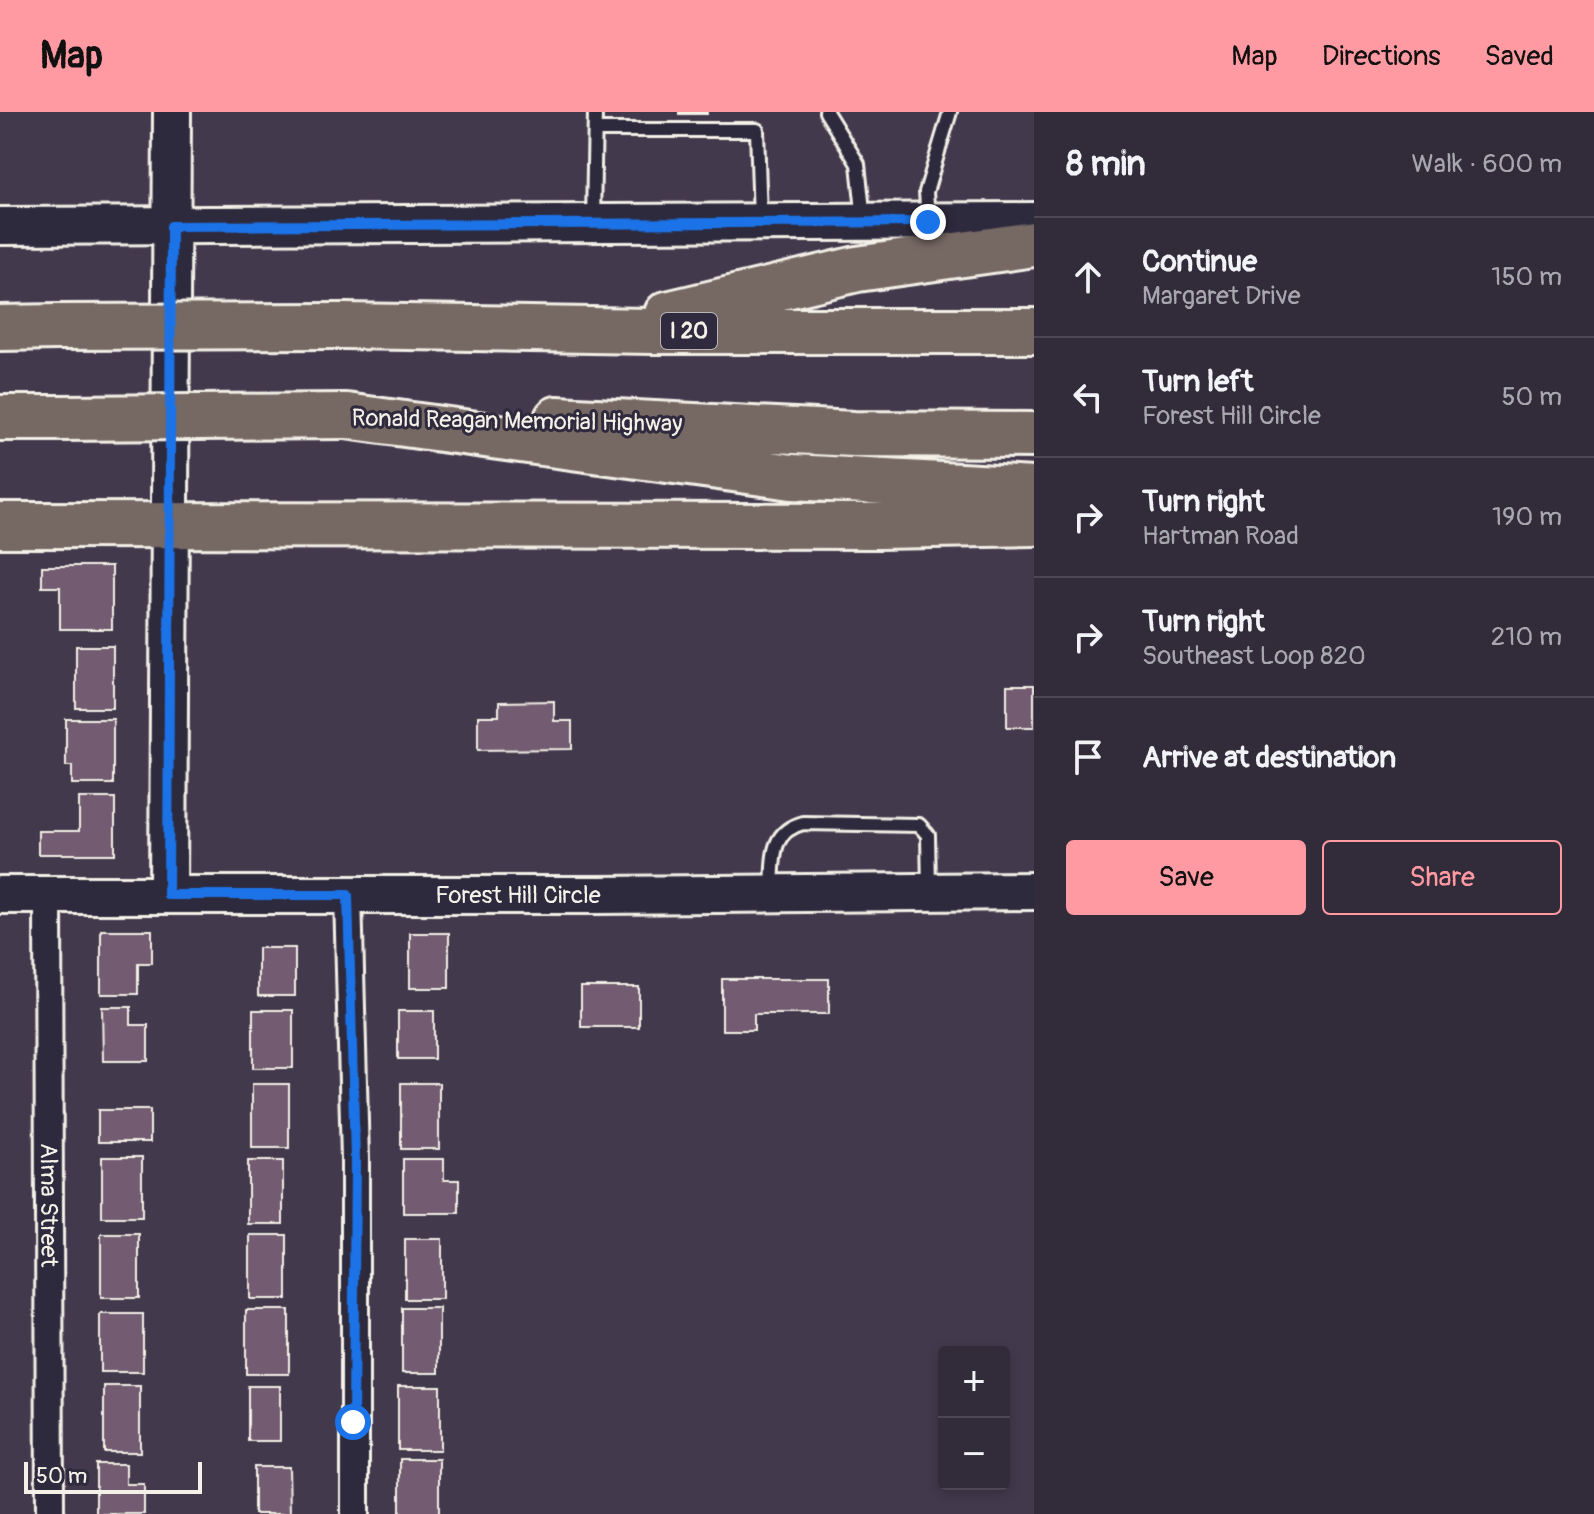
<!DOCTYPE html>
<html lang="en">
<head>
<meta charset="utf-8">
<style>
	:root { --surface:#322b3a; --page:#3a3342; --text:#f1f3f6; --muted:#a8a7af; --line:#4d4754; --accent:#ff9aa2 }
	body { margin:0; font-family:Pangolin,sans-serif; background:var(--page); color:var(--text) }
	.controls { position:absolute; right:24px; bottom:24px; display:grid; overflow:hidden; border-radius:8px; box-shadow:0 4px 12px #0003 }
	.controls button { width:72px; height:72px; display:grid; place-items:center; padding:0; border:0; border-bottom:2px solid var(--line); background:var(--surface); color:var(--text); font:40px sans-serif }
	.scale { position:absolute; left:24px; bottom:20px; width:178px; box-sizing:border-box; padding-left:8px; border:4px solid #f4f1e8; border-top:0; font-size:22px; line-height:28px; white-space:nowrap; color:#f4f1e8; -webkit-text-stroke:6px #2f2a3d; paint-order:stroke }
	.stop { position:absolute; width:24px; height:24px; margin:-18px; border:6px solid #1a73e8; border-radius:50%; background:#fff }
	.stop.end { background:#1a73e8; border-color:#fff; box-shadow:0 2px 8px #0008 }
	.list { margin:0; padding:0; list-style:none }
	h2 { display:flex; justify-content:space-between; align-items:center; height:104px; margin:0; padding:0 32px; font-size:34px }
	h2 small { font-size:26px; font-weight:400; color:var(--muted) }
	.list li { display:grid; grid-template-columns:52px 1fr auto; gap:24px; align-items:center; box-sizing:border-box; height:120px; padding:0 32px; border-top:2px solid var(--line) }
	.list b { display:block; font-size:30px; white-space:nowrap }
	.list p { margin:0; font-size:26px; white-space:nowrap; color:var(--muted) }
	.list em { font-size:26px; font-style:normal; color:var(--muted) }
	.actions { display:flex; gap:16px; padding:24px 32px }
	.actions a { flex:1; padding:18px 0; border:2px solid var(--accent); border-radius:8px; text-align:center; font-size:28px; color:var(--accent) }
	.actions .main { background:var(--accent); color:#111 }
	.icon { flex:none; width:44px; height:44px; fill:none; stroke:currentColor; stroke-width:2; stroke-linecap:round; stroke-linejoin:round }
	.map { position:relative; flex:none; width:1034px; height:1402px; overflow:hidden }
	header { display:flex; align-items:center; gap:48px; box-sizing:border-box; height:112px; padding:0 40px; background:var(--accent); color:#111 }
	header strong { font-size:38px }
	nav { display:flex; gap:44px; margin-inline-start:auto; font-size:28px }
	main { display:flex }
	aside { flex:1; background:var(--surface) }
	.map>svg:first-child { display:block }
</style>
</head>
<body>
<header>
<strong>Map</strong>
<nav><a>Map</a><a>Directions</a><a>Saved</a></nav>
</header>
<main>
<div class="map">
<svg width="1034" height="1402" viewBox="0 0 1034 1402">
	<rect width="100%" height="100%" fill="#43394d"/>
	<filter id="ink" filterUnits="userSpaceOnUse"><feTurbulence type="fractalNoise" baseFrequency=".0125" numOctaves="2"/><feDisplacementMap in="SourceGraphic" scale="16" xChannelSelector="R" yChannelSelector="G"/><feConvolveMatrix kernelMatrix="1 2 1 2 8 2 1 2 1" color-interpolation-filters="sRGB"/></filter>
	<g filter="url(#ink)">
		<!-- building -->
		<path fill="#735c71" stroke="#f4f1e8" stroke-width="2" d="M679,0h28v2h-28z
			M42,454h70v63h-52v-42h-18z
			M76,534h37v62h-37z
			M1007,573h27v42h-27z
			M554,589v20h18v28l-94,1v-34h21v-14z
			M66,607h47v65h-41v-18h-6z
			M79,686h36v56h-77v-23h41z
			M101,818h51v33h-14v31h-37z
			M410,821h39v55h-39z
			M258,836h37v48h-37z
			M722,867h107v35h-75v16h-32z
			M581,875h58v40h-58z
			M102,895h29v18h17v36h-45z
			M253,898h40v58h-40z
			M398,899h36v48h-36z
			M401,971h38v66h-38z
			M252,972h37v64h-37z
			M98,998h52v32h-52z
			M102,1045h40v60h-40z
			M403,1047h41v21h15v33h-56z
			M248,1049h35v63h-35z
			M101,1122h38v64h-38z
			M250,1123h37v64h-37z
			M405,1127h37v60h-37z
			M402,1196h37v65h-37z
			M246,1198h43v64h-43z
			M100,1202h43v58h-43z
			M104,1274h36v66h-36z
			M248,1274h32v55h-32z
			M398,1274h42v64h-42z
			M400,1347h39v55h-39z
			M96,1352h30v20h18v30h-48z
			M254,1355h35l1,47h-36z"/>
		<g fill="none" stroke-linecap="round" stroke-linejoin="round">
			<!-- lane casing -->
			<g stroke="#f4f1e8" stroke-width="18">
				<path id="lane" d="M826,0l32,52 6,56
					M595,18h162l3,89
					M928,107l-2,-27 24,-80
					M593,109l2,-109
					M772,778c2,-30 -3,-58 31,-67l116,2 9,10 1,53"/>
			</g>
			<!-- street casing -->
			<g stroke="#f4f1e8" stroke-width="32">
				<g id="street">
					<path id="s1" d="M48,783l2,619"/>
					<path d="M348,783l7,264v355"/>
				</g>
			</g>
			<!-- secondary casing -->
			<g stroke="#f4f1e8" stroke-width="42">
				<g id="secondary">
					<path d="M0,114l1034,-5"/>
					<path id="s2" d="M0,783h599l435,-4"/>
					<path d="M168,783l4,-783"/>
				</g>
			</g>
			<!-- highway casing -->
			<g stroke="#f4f1e8" stroke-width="50">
				<path id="highway" d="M667,202l190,-45 177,-25
					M344,214l308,5h382
					M0,216l58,-1
					M346,304l446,61 242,13
					M0,306h57
					M557,307l297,15 180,1
					M0,413l880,1 154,-3"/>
			</g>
			<!-- lane -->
			<use href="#lane" stroke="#2f2a3d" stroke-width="12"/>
			<!-- street -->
			<use href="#street" stroke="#2f2a3d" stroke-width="26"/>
			<!-- secondary -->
			<use href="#secondary" stroke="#2f2a3d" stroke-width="36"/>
			<!-- highway -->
			<use href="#highway" stroke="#766864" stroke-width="44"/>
			<!-- highway-bridge casing -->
			<g stroke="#f4f1e8" stroke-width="50" stroke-linecap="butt">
				<path id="highway-bridge" d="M58,215l286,-1
					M57,306l289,-2"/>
			</g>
			<!-- highway-bridge -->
			<use href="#highway-bridge" stroke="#766864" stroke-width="44"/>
		</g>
	</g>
	<g fill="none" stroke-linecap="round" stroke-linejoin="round" filter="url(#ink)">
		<!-- route -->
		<path stroke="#1a73e8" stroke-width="10" d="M353,1310l2,-263 -7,-264h-180l3,-669 757,-4"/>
	</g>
	<g text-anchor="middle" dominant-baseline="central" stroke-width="6" stroke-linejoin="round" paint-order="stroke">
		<!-- shield labels -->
		<rect fill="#2f2a3d" stroke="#b9b5b5" stroke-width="2" x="661" y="201" width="56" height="36" rx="6"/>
		<g font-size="22" font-weight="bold" fill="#f4f1e8">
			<text x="689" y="219">I 20</text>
		</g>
		<!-- street labels -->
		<g font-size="24" fill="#f4f1e8" stroke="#2f2a3d">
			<text transform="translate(517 309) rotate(1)">Ronald Reagan Memorial Highway</text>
			<text stroke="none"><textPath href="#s2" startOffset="518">Forest Hill Circle</textPath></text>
			<text stroke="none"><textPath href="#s1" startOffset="310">Alma Street</textPath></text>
		</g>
	</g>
</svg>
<div class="controls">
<button>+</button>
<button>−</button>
</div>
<div class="scale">50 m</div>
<div class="stop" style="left:353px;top:1310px"></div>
<div class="stop end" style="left:928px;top:110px"></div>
</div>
<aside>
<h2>8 min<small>Walk · 600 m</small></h2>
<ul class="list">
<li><svg class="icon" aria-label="ahead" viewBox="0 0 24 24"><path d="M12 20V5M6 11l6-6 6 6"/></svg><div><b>Continue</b><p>Margaret Drive</p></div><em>150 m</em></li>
<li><svg class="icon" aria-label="left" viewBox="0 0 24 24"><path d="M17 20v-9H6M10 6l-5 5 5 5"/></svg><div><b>Turn left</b><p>Forest Hill Circle</p></div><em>50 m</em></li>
<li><svg class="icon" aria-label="right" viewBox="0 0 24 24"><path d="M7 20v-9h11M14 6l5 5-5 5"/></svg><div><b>Turn right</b><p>Hartman Road</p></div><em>190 m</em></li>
<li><svg class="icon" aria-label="right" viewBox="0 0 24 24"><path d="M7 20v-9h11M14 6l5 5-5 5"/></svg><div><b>Turn right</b><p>Southeast Loop 820</p></div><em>210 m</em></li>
<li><svg class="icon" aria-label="arrive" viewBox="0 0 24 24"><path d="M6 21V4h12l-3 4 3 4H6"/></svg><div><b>Arrive at destination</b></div></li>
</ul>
<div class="actions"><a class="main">Save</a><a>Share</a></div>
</aside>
</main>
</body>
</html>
